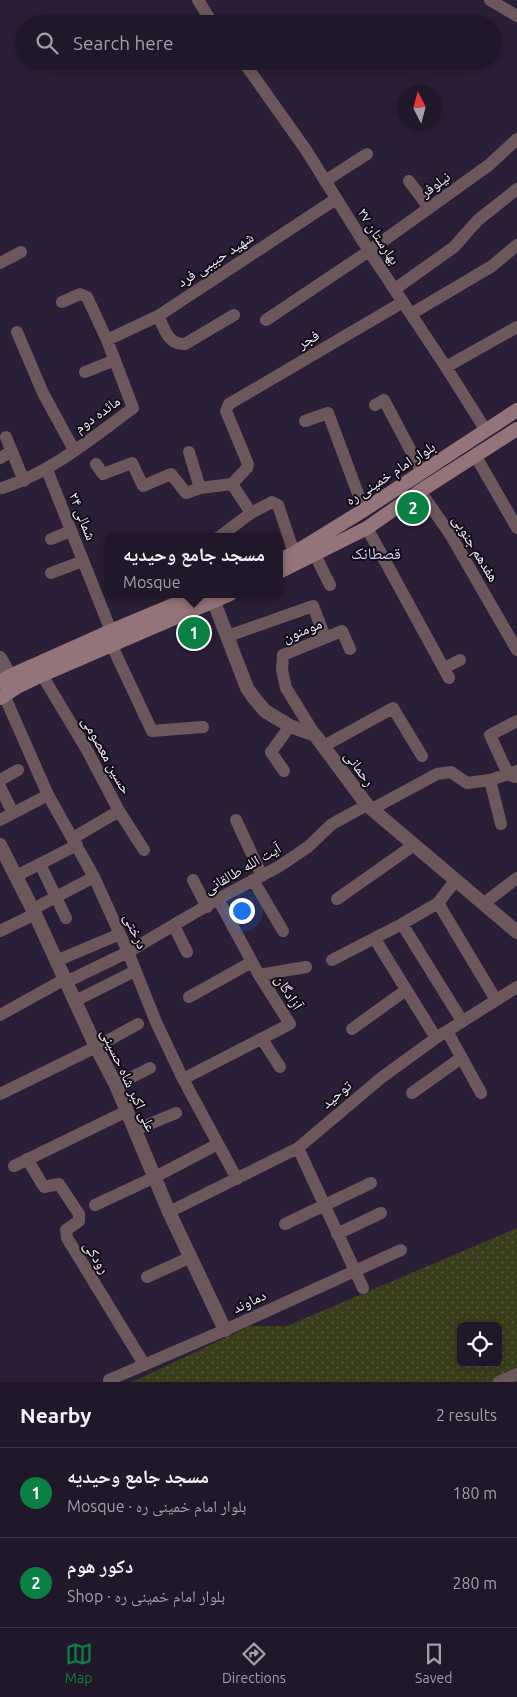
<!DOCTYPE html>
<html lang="en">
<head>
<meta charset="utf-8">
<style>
	:root { --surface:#20172a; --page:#2d2436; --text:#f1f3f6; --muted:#a29fa8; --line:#3d3647; --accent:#0b8043 }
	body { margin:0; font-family:Ubuntu,"Noto Naskh Arabic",sans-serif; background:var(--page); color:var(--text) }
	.controls { position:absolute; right:15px; bottom:15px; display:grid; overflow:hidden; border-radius:8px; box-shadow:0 2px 12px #0003 }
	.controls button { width:45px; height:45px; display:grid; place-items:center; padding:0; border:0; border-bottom:1px solid var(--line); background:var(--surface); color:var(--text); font:25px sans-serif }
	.compass { position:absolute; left:397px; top:85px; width:45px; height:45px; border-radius:50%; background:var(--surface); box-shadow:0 2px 12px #0003; rotate:354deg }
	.you { position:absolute; left:241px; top:910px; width:18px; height:18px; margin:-12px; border:4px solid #fff; border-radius:50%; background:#1a73e8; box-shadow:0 0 0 8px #1a73e833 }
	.badge { display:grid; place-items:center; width:32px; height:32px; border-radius:50%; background:var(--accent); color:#fff; font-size:16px; font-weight:700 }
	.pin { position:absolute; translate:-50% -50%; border:2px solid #fff; box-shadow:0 1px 5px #0006 }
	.popup { position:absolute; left:105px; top:533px; width:178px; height:65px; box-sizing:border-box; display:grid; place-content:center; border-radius:8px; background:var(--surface); filter:drop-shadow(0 1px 4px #0005); font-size:16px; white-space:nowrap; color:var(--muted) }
	.popup b { font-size:19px; color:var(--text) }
	.popup::after { content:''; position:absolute; left:50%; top:100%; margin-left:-10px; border:10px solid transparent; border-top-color:var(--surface) }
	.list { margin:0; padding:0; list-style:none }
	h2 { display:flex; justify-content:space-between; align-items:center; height:65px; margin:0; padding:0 20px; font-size:21px }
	h2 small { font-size:16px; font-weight:400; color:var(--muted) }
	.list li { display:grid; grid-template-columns:32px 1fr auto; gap:15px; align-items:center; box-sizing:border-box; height:90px; padding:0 20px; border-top:1px solid var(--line) }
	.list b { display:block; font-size:19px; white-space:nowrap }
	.list p { margin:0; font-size:16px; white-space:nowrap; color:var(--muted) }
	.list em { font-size:16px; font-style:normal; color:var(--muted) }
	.icon { flex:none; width:28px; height:28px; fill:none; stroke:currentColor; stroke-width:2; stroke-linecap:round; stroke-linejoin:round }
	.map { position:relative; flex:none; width:517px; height:1382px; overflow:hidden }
	.search { position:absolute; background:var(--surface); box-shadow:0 2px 12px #0003; left:15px; right:15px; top:15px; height:55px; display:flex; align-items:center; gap:12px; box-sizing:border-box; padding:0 18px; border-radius:28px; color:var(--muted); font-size:19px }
	.sheet { height:245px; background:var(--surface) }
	nav { display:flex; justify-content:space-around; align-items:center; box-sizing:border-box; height:70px; border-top:1px solid var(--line); background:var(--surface); font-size:14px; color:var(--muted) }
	nav a { display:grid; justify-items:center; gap:2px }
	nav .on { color:var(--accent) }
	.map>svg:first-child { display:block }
</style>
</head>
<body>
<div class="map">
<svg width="517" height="1382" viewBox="0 0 517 1382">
	<defs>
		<pattern id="garden-dots" width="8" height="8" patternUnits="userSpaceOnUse" patternTransform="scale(1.25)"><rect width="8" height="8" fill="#393d1a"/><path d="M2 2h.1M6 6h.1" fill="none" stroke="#56593c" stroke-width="1.8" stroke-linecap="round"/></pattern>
	</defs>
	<rect width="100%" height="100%" fill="#2b1f38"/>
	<!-- garden -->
	<path fill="url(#garden-dots)" fill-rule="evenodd" d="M517,1228v154h-385l118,-56h37zM461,1326h37v37h-37z"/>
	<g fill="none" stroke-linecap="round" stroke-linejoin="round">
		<!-- minor -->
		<path stroke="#6c585c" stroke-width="12" d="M198,0l15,24
			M490,0l27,16
			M295,24l4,-3
			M243,61l63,89 63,101 77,116 39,62
			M325,181l42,-27
			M409,181l20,27
			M0,263l21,-11
			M395,289l59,-42 24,-27 39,-31
			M411,314l81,-48 25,-21
			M158,316c7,13 10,29 27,28l49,-29
			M266,320l103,-69 120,-86 28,-26
			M17,332l26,61 31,57
			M107,340l51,-24 178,-117
			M446,367l71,-40
			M85,372l30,-12
			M375,405l9,-5 38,72
			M305,421l23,-8 36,97
			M6,437l18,44
			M189,452l11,36
			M475,455l42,73
			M0,458l12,-7
			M96,464l7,10 29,-11 11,23 28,-12 15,19 14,-5 32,-4 19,29
			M47,470l64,161
			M232,484l15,-16 1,-4 -22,-53 3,-7 174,-102
			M2,488c50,-16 90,-50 131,-80l-26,-68 -20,-43 -7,-3 -18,8
			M420,491l30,43 67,116
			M367,528l82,150
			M219,537l32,-24 21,-11 6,3 16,48
			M51,539l20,-8
			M315,555l15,30
			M51,573l32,-12
			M228,636l85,-30 12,31
			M112,646l40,85 51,-4
			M444,668l16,-8
			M42,675l45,75 32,61 25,39
			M4,695l44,100 46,82 34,75 28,70 27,57 54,100
			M315,735l-29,-47 -4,-18 1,-15 59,-24 8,18
			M324,746l69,-38 29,48
			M284,771l-13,-19 19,-26
			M515,777l-7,-3 -18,-39 27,-14
			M0,780l18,-10
			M490,780l11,44
			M0,787l13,26
			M372,809l65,-35 14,-2 16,11 23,-3 27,-9
			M0,820l48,-25
			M236,820l26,56
			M73,838l46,-27
			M40,864l26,54
			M16,876l61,-31
			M193,880l14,27
			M253,880l30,51
			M337,899l77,-54
			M438,903l58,97
			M483,904l34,-26
			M33,909l61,-32
			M402,924l60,97
			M174,926l13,26
			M0,931l35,-17
			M375,939l61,99
			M332,960l70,-36 36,-21 17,-22
			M56,961l64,-27
			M259,975l47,-8
			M66,982l62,-30 90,-53 60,-32 30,-20 24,-23 35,-19
			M189,997l63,-35
			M75,1001l60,-30
			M0,1015l65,-36
			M352,1029l54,-39
			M447,1031l34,62
			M262,1039l18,28
			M183,1079l107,-55 -31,-49 -41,-76
			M116,1085l34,-17
			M412,1093l49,-35
			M0,1094l96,-47 42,-23
			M135,1130l41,-17
			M298,1148l65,140
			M27,1159l17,28 15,-3 20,30v7l-13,9 1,8 77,126
			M14,1166l113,-55
			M95,1205l60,-28 63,-33
			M169,1212l129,-64 83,-70 55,-40 81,-51
			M285,1224l86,-41
			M337,1234l44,-21
			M147,1277l44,-20
			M109,1382v-2l116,-50 176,-80
			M499,1382l18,-8"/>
		<!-- tertiary -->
		<path stroke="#6c585c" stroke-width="14" d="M213,594l1,8 33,86 7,10 11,13 25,15 25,9 52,70 150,127
			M0,658l10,18
			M0,845l35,69 61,133 20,38 53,127 56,118"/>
		<!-- secondary -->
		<path stroke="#94747b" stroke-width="14" d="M279,560l15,-7 70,-43 153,-100
			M279,572l88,-44 53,-37 97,-62
			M0,682l10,-6 101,-45 88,-37
			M0,698l17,-11 25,-12 188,-81"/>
	</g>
	<g text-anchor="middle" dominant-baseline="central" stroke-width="4" stroke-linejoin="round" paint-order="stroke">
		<!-- street labels -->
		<g font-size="15" fill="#efe8f9" stroke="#110c17">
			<text transform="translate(435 184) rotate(-36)">نیلوفر</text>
			<text transform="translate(379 236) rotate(57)">بهارستان ۲۷</text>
			<text transform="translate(215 259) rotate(-33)">شهید حبیبی فرد</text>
			<text transform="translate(308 339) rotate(-30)">فجر</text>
			<text transform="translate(97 414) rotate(-35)">مائده دوم</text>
			<text transform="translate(390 473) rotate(-33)">بلوار امام خمینی ره</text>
			<text transform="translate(83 516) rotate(68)">۲۴ شمالی</text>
			<text transform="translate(476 548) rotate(59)">هفدهم جنوبی</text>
			<text transform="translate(302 630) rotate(-22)">مومنون</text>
			<text transform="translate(107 755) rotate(61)">حسین معصومی</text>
			<text transform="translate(360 768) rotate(54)">رحمانی</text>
			<text transform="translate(242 868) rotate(-30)">آیت الله طالقانی</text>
			<text transform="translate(136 931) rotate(66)">درختی</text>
			<text transform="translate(289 992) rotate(58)">آزادگان</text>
			<text transform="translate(129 1080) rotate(65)">علی اکبر شاه حسینی</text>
			<text transform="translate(336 1094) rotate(-40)">توحید</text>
			<text transform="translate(97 1257) rotate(58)">رودکی</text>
			<text transform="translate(249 1301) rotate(-25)">دماوند</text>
		</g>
		<!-- neighbourhood labels -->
		<g font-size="16" fill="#ddd3fe" stroke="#110c17">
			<text x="376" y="553">قصطانک</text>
		</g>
	</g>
</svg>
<div class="controls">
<button><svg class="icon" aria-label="locate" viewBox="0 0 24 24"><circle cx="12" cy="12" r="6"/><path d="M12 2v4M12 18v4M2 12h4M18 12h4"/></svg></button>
</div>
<svg class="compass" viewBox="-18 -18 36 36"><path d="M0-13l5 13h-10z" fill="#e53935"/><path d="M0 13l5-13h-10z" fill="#a29fa8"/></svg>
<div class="you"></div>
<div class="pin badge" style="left:194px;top:633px">1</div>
<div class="popup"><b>مسجد جامع وحیدیه</b>Mosque</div>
<div class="pin badge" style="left:413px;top:508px">2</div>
<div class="search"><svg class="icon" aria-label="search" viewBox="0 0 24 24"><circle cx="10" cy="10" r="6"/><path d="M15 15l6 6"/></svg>Search here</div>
</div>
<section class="sheet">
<h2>Nearby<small>2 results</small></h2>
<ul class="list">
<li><span class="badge">1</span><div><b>مسجد جامع وحیدیه</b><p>Mosque · بلوار امام خمینی ره</p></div><em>180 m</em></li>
<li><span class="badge">2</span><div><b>دکور هوم</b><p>Shop · بلوار امام خمینی ره</p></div><em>280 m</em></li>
</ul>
</section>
<nav>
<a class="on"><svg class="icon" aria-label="map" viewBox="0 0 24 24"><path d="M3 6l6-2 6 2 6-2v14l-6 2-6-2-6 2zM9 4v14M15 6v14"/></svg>Map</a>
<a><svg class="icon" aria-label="directions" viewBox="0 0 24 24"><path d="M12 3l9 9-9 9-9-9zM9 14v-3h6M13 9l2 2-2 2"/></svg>Directions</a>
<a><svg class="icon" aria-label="saved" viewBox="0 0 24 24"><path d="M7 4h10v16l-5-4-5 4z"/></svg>Saved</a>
</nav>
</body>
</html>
